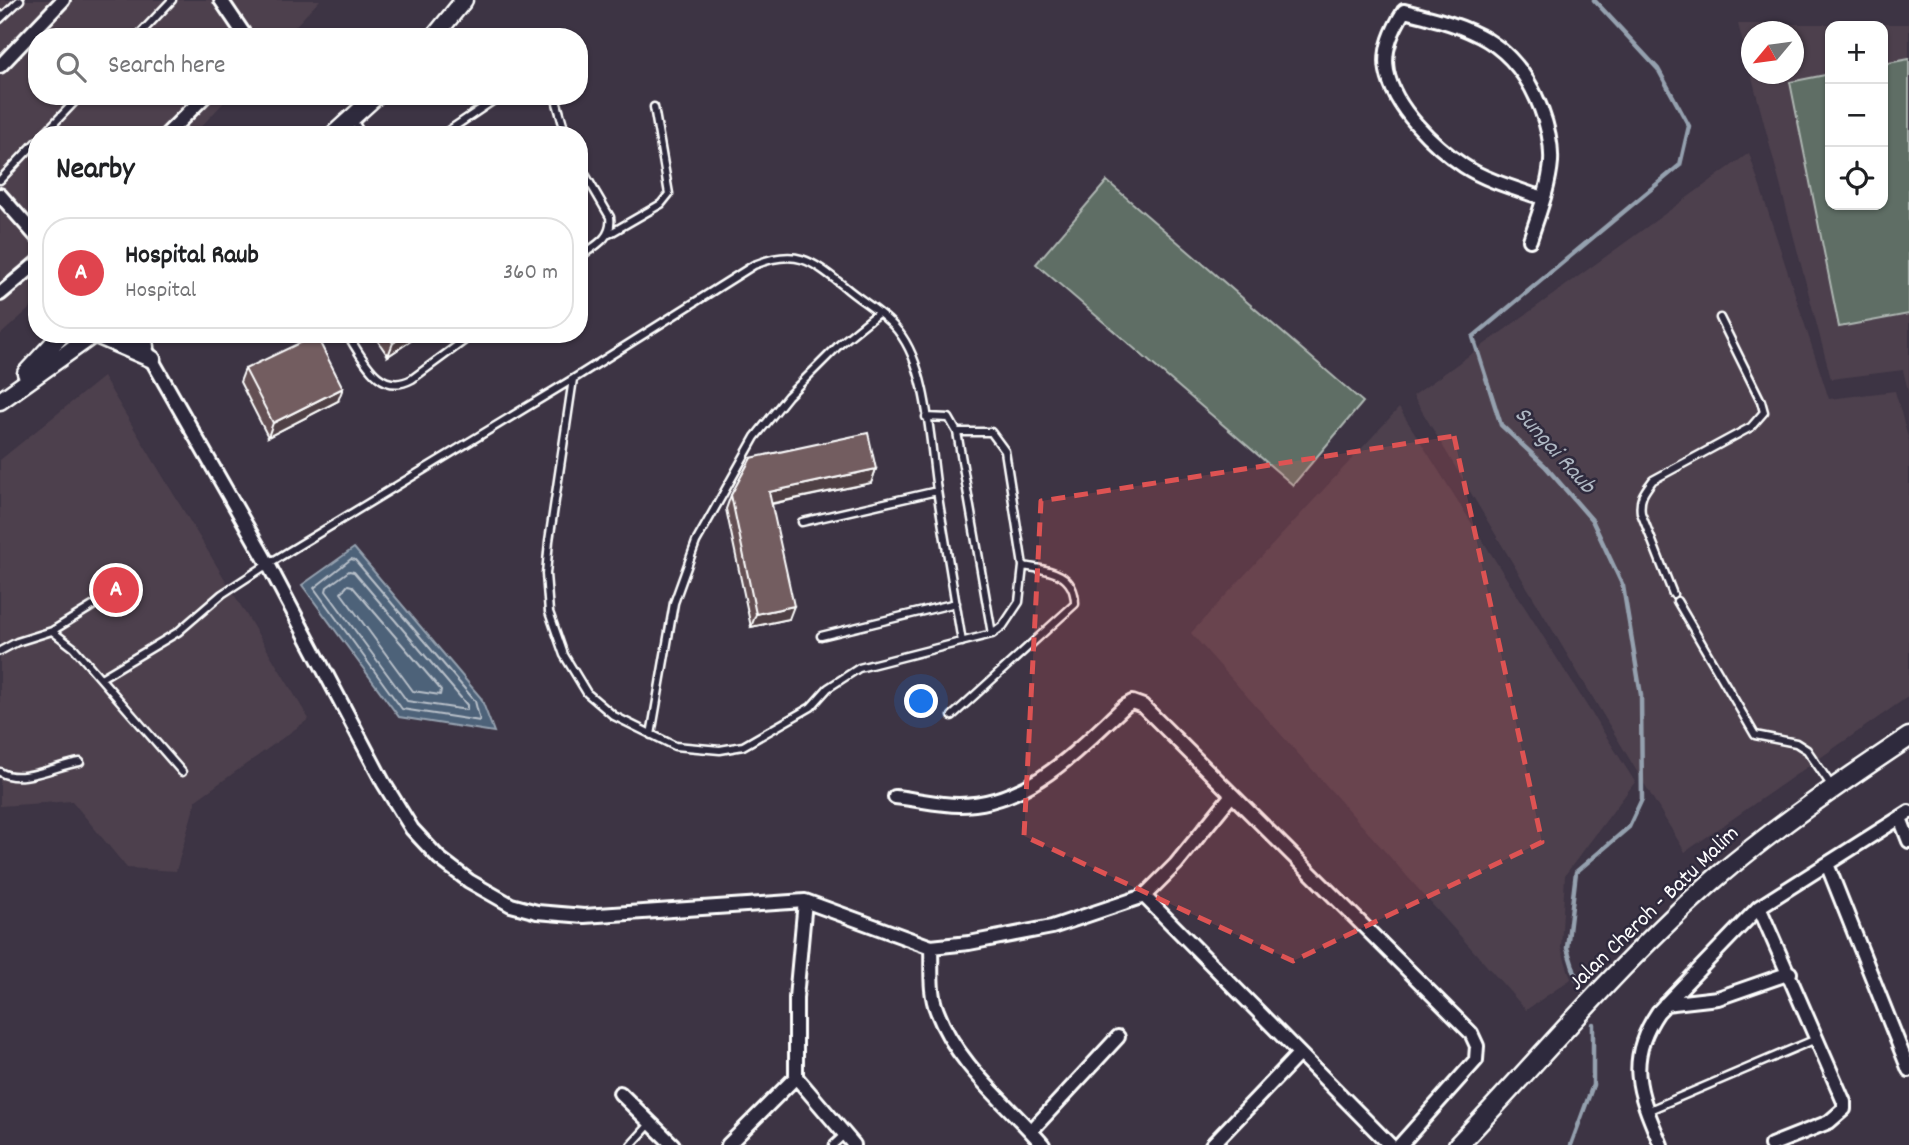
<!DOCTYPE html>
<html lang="en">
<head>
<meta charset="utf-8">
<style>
	:root { --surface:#fff; --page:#f6f6f6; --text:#202124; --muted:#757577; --line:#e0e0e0; --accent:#84575d }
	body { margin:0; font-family:Dekko,sans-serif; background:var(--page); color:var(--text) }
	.controls { position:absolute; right:21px; top:21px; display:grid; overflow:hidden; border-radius:14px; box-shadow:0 2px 5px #0004 }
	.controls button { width:63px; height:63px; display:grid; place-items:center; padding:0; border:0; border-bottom:2px solid var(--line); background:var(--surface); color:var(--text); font:35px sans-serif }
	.compass { position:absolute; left:1741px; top:21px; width:63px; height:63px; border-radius:50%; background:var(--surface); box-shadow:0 2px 5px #0004; rotate:241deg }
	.you { position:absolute; left:922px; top:702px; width:24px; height:24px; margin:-18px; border:5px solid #fff; border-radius:50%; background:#1a73e8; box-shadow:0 0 0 10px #1a73e833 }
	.badge { display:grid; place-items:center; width:46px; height:46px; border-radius:50%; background:var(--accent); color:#fff; font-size:23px; font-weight:700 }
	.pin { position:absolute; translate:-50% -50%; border:4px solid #fff; box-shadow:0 2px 7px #0006 }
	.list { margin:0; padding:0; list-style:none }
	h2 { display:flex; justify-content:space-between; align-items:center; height:91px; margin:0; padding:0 28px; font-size:30px }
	h2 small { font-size:23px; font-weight:400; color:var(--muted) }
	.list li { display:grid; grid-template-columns:46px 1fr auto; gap:21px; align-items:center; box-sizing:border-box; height:112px; margin:0 14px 14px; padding:0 14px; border:2px solid var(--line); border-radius:28px }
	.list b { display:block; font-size:26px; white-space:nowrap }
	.list p { margin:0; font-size:23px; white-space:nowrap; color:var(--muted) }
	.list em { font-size:23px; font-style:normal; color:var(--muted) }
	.icon { flex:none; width:38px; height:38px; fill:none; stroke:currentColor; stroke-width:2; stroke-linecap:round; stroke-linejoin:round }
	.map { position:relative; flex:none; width:1909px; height:1145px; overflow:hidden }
	.search { position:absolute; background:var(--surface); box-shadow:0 2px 5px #0004; left:28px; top:28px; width:560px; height:77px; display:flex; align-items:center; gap:18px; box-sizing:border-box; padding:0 24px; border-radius:28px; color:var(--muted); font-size:26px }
	.panel { position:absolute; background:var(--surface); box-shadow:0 2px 5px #0004; left:28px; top:126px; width:560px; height:217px; border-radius:28px }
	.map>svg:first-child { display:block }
</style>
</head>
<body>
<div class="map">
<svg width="1909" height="1145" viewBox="0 0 1909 1145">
	<rect width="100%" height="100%" fill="#3d3444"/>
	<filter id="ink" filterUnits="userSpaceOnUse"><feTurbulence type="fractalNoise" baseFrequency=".0143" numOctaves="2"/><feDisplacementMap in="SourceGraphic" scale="14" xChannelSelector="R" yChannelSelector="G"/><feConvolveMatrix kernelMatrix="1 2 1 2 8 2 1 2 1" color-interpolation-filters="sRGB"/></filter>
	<g filter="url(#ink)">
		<!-- built -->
		<path fill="#4d404d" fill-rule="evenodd" d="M0,0h320l-35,37h-248v59h193l-37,39h-156v167l-37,33z
			M1738,24h171v370l-6,-24 -72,9zM1830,26h53v179h-53zM1752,32h42v42h-42z
			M1749,153l80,246 66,-8 14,50v255l-224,156 -272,-456z
			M103,377l206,342 -113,81 -20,71 -49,-3 -55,-67 -72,5v-346z
			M1399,408l236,374 -70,93 -4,73 10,31 -45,31 -335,-377z"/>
		<!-- green -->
		<path fill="#5e6e65" stroke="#aeb6b2" stroke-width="2" d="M1909,59v255l-70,13 -49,-245 40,-8v131h53v-141z
			M1107,181l256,221 -70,83 -257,-221z"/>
		<!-- water -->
		<path fill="#4e6279" stroke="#95a1af" stroke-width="2" d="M354,548l127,150 13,34 -95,-15 -97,-132z"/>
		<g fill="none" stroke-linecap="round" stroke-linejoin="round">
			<!-- shore -->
			<path stroke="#b8c0c9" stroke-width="2" d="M351,559l4,1 120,141 5,20 -78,-12 -88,-121z
				M349,571l5,1 113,133v5l-60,-9 -81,-110 1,-4z
				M348,585l4,1 89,104 -1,5 -27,-4 -72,-98z"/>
			<!-- stream -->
			<path stroke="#95a1af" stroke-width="4.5" d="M1577,980l-10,-32 9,-76 53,-45 13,-28 -1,-104 -18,-109 -31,-66 -47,-54 -44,-41 -28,-88 207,-172 9,-39 -31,-57 -64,-69
				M1571,1145l22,-60v-61"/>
			<!-- service casing -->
			<g stroke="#fff" stroke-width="11">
				<path id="service" d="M0,19l20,-19
					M137,37l35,-37
					M555,96l11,39
					M353,120l9,15
					M43,135l37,-39
					M442,135l58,-39
					M579,164l31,53c3,21 -15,29 -31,40
					M0,180l37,-39
					M609,234l52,-30 8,-10 -15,-87
					M347,334c16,24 32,63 65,45l61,-45
					M573,379l-24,162 -3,33 3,38 15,43 23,38 27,23 61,30 45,4 23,-4 68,-39 17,-19 31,-20 133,-34 11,-8 16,-24 4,-36 -18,-115 -14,-19h-34
					M926,417l23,1 8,14 35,202
					M802,522l135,-31
					M1673,594l-32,-81c-2,-15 3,-21 12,-33l98,-53 13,-15 -3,-11 -41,-83
					M1677,601l78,134 41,8 11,7 26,38
					M52,631l78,-48
					M821,636l135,-33
					M0,651l17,-9 35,-11 22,17 108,124
					M101,678l77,-46 44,-38 46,-30 305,-185 181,-114c43,-17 57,-5 91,22 16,14 40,27 53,44 30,37 32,113 39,159 8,51 17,102 25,152
					M952,716l123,-112c0,-32 -27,-34 -52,-38
					M651,735l23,-132 22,-61 59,-105 33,-41 52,-52 37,-30
					M0,772c21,13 57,-7 80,-10
					M1647,1111l169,-72
					M631,1145l20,-22
					M833,1145l12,-11"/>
			</g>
			<!-- minor casing -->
			<g stroke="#fff" stroke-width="18">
				<path id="minor" d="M221,0l25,37
					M1404,11c66,16 111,29 137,98 6,16 11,36 10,53 -2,26 -13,53 -21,78
					M1404,11c-11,18 -21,38 -17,60 7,37 47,75 77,95 23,15 53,23 79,32
					M0,66l63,-66
					M166,135l39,-39
					M0,195l37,42
					M0,294l37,-31
					M132,334l14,16
					M148,353l120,211 115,218 29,47 27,29 30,23 42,24 26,7 47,4 221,-15 126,46 38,-4 83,-16 92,-31 32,-32 55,-68
					M895,797c21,2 43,8 64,8 70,0 119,-56 166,-99l7,-4 11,4 328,327 6,13 -1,14 -76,85
					M1900,818l9,23
					M1827,864l82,206
					M1144,896l246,249
					M805,901l-9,97v79l58,68
					M1759,907l85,195v7l-15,13 -58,23
					M931,947c1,21 -2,45 6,64 20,54 70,92 106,134
					M1665,1004l53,-6 72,-25
					M620,1093l53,52
					M1031,1131l87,-94
					M728,1145l68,-68
					M1212,1145l87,-91
					M1661,1145c-21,-50 -37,-83 -3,-133l101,-105 150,-95"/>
			</g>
			<!-- tertiary casing -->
			<g stroke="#fff" stroke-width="21">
				<path id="tertiary" d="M434,37l30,-37
					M333,135l43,-39
					M94,334l58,25
					M143,334l2,13
					M26,373l36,-39
					M0,401l94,-67"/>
			</g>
			<!-- secondary casing -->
			<g stroke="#fff" stroke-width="23">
				<path id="secondary" d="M1458,1145c85,-89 165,-186 258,-267 61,-52 127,-97 193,-141"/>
			</g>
			<!-- service -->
			<use href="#service" stroke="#2f2a3d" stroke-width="6"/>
			<!-- minor -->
			<use href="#minor" stroke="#2f2a3d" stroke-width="12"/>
			<!-- tertiary -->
			<use href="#tertiary" stroke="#2f2a3d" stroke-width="16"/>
			<!-- secondary -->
			<use href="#secondary" stroke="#2f2a3d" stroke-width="18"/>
		</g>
		<!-- wall -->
		<path fill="#635053" stroke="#fff" stroke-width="2" d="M373,334h48l-33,22z
			M245,369l93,32 -70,36 -28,-55z
			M876,469l-5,14 -99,21 17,115 -38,8 -25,-118 5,-14z"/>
		<!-- shaded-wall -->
		<path fill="#504144" stroke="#fff" stroke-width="2" d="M406,334h15l-33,22 5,-13z
			M343,388l-5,13 -70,36 5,-14z
			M876,469l-5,14 -107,22 5,-13z
			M794,606l-5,13 -38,8 5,-13z"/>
		<!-- building -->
		<path fill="#735d61" stroke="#fff" stroke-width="2" d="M387,334h19l-13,9z
			M316,335l27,53 -70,35 -28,-54z
			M868,433l8,36 -107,23 25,114 -38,8 -25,-119 20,-37z"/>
	</g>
	<!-- marked area -->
	<path fill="#de5353" fill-opacity="0.2" stroke="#de5353" stroke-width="5" stroke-dasharray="14 9" stroke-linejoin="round" d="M1454,436l88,406 -249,119 -269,-125 17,-335z"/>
	<g text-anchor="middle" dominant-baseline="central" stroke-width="5" stroke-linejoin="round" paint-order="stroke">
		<!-- street labels -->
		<g font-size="23" fill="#fff" stroke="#2f2a3d">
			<text transform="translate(1655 909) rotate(-44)">Jalan Cheroh - Batu Malim</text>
		</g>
		<!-- water labels -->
		<g font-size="24" font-style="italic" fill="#afb8c3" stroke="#2f2a3d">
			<text transform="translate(1554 451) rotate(48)">Sungai Raub</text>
		</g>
	</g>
</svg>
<div class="controls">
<button>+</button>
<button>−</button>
<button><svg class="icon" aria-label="locate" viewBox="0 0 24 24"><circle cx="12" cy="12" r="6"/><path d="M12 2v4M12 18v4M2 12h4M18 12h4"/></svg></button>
</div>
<svg class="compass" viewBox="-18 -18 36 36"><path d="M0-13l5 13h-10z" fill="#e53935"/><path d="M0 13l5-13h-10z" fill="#757577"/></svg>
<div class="you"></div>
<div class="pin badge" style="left:116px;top:590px;background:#e0444e">A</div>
<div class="search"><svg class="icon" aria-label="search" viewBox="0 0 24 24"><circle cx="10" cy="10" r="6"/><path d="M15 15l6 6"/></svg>Search here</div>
<section class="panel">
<h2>Nearby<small></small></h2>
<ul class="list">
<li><span class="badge" style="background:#e0444e">A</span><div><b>Hospital Raub</b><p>Hospital</p></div><em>360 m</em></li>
</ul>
</section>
</div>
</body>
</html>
